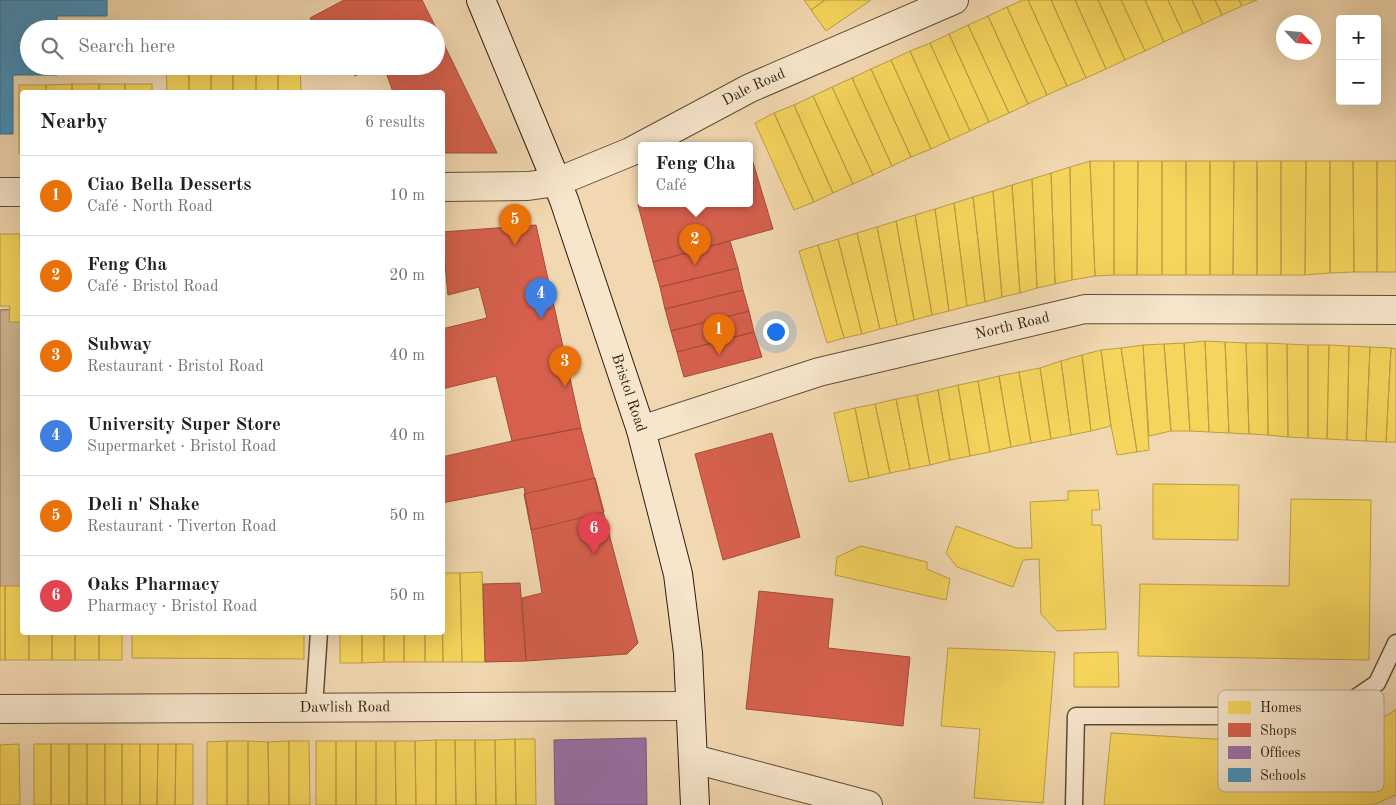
<!DOCTYPE html>
<html lang="en">
<head>
<meta charset="utf-8">
<style>
	:root { --surface:#fff; --page:#f2f2f2; --text:#202124; --muted:#757577; --line:#e0e0e0; --accent:#2563eb }
	body { margin:0; font-family:"Old Standard TT",serif; background:var(--page); color:var(--text) }
	.controls { position:absolute; right:15px; top:15px; display:grid; overflow:hidden; border-radius:5px; box-shadow:0 5px 20px #0002 }
	.controls button { width:45px; height:45px; display:grid; place-items:center; padding:0; border:0; border-bottom:1px solid var(--line); background:var(--surface); color:var(--text); font:25px sans-serif }
	.compass { position:absolute; left:1276px; top:15px; width:45px; height:45px; border-radius:50%; background:var(--surface); box-shadow:0 5px 20px #0002; rotate:116deg }
	.you { position:absolute; left:775px; top:331px; width:18px; height:18px; margin:-12px; border:4px solid #fff; border-radius:50%; background:#1a73e8; box-shadow:0 0 0 8px #1a73e833 }
	.badge { display:grid; place-items:center; width:32px; height:32px; border-radius:50%; background:var(--accent); color:#fff; font-size:16px; font-weight:700 }
	.pin { position:absolute; translate:-50% -41px; filter:drop-shadow(0 1px 2px #0008) }
	.pin::after { content:''; position:absolute; top:26px; width:18px; height:15px; background:inherit; clip-path:polygon(0 0,100% 0,50% 100%) }
	.popup { position:absolute; left:638px; top:142px; width:115px; height:65px; box-sizing:border-box; display:grid; place-content:center; border-radius:5px; background:var(--surface); filter:drop-shadow(0 1px 4px #0005); font-size:16px; white-space:nowrap; color:var(--muted) }
	.popup b { font-size:19px; color:var(--text) }
	.popup::after { content:''; position:absolute; left:50%; top:100%; margin-left:-10px; border:10px solid transparent; border-top-color:var(--surface) }
	.list { margin:0; padding:0; list-style:none }
	h2 { display:flex; justify-content:space-between; align-items:center; height:65px; margin:0; padding:0 20px; font-size:21px }
	h2 small { font-size:16px; font-weight:400; color:var(--muted) }
	.list li { display:grid; grid-template-columns:32px 1fr auto; gap:15px; align-items:center; box-sizing:border-box; height:80px; padding:0 20px; border-top:1px solid var(--line) }
	.list b { display:block; font-size:19px; white-space:nowrap }
	.list p { margin:0; font-size:16px; white-space:nowrap; color:var(--muted) }
	.list em { font-size:16px; font-style:normal; color:var(--muted) }
	.icon { flex:none; width:28px; height:28px; fill:none; stroke:currentColor; stroke-width:2; stroke-linecap:round; stroke-linejoin:round }
	.map { position:relative; flex:none; width:1396px; height:805px; overflow:hidden }
	.search { position:absolute; background:var(--surface); box-shadow:0 5px 20px #0002; left:20px; top:20px; width:425px; height:55px; display:flex; align-items:center; gap:12px; box-sizing:border-box; padding:0 18px; border-radius:28px; color:var(--muted); font-size:19px }
	.panel { position:absolute; background:var(--surface); box-shadow:0 5px 20px #0002; left:20px; top:90px; width:425px; height:545px; border-radius:5px }
	.map>svg:first-child { display:block }
</style>
</head>
<body>
<div class="map">
<svg width="1396" height="805" viewBox="0 0 1396 805">
	<rect width="100%" height="100%" fill="#f2d8b0"/>
	<filter id="stains"><feTurbulence type="fractalNoise" baseFrequency=".004" numOctaves="4"/><feColorMatrix values="0 0 0 0 .2 0 0 0 0 .09 0 0 0 0 .02 0 0 0 .5 -.17"/></filter>
	<radialGradient id="worn" r=".72"><stop offset=".6" stop-color="#630" stop-opacity="0"/><stop offset="1" stop-color="#630" stop-opacity=".3"/></radialGradient>
	<!-- green -->
	<path fill="#d1b895" stroke="#7f6a54" d="M22,309v304l-22,-1v-302z"/>
	<!-- homes -->
	<path fill="#f6d55c" stroke="#ba9e46" d="M804,0h21l-14,10z
		M825,0h46l-45,31 -15,-21z
		M1023,0h5l39,86 -20,9 -40,-88z
		M1028,0h23l35,78 -19,8z
		M1051,0h24l31,69 -20,9z
		M1075,0h23l27,60 -19,9z
		M1098,0h23l24,51 -20,9z
		M1121,0h24l19,42 -19,9z
		M1145,0h23l15,33 -19,9z
		M1168,0h24l11,24 -20,9z
		M1192,0h23l7,15 -19,9z
		M1215,0h24l3,6 -20,9z
		M1239,0h18l-15,6z
		M1007,7l40,88 -19,9 -40,-88z
		M988,16l40,88 -19,9 -41,-88z
		M968,25l41,88 -20,9 -40,-88z
		M949,34l40,88 -19,9 -40,-88z
		M930,43l40,88 -20,9 -40,-89z
		M910,51l40,89 -19,9 -40,-89z
		M891,60l40,89 -20,8 -40,-88z
		M166,66h23v26h-22z
		M189,66h22v26h-22z
		M211,66h22v26h-22z
		M233,66h23v26h-23z
		M256,66h22v26h-22z
		M278,66h22l1,26h-23z
		M871,69l40,88 -19,9 -40,-88z
		M852,78l40,88 -19,9 -41,-88z
		M72,84v8h-26v-7z
		M72,84h27v8h-27z
		M99,84h26v8h-26z
		M125,84h27v8h-27z
		M19,85h27v7h-24v62h-3z
		M832,87l41,88 -20,9 -40,-88z
		M813,96l40,88 -20,9 -39,-88z
		M794,105l39,88 -19,9 -40,-89z
		M774,113l40,89 -20,8 -39,-87z
		M1090,161l5,115 -23,4 -2,-113z
		M1090,161h24v114l-19,1z
		M1114,161h24l-1,114h-23z
		M1138,161h24v114h-25z
		M1162,161h24v114h-24z
		M1186,161h24v114h-24z
		M1210,161h24l-1,114h-23z
		M1234,161h23v114h-24z
		M1257,161h24v114h-24z
		M1281,161h25l-1,114h-24z
		M1306,161h24v112l-25,2z
		M1330,161h23l1,111 -24,1z
		M1353,161h24v111h-23z
		M1377,161h19v111h-19z
		M1070,167l2,113 -17,4 -4,-111z
		M1051,173l4,111 -18,4 -5,-109z
		M1032,179l5,109 -17,5 -8,-108z
		M1012,185l8,108 -18,4 -9,-106z
		M993,191l9,106 -17,5 -12,-105z
		M973,197l12,105 -18,4 -13,-103z
		M954,203l13,103 -18,5 -14,-102z
		M935,209l14,102 -17,4 -17,-100z
		M915,215l17,100 -18,5 -18,-99z
		M896,221l18,99 -17,5 -20,-98z
		M877,227l20,98 -17,4 -23,-96z
		M857,233l23,96 -18,5 -24,-95z
		M0,234h20l2,88h-13l1,-16h-10z
		M20,234h2v83z
		M838,239l24,95 -18,4 -26,-93z
		M818,245l26,93 -17,5 -28,-92z
		M1205,341l4,91 -19,-1 -6,-88z
		M1205,341l20,1 4,91 -20,-1z
		M1225,342l21,1 3,91 -20,-1z
		M1184,343l6,88h-19l-7,-87z
		M1246,343h21l1,92 -19,-1z
		M1267,343l20,1 1,93 -20,-2z
		M1164,344l7,87 -22,5 -6,-91z
		M1287,344l21,1v93l-20,-1z
		M1143,345l6,105 -12,2 -16,-104z
		M1308,345h21l-2,94 -19,-1z
		M1329,345l20,1 -2,94 -20,-1z
		M1349,346l21,1 -4,94 -19,-1z
		M1370,347l21,1 -5,94 -20,-1z
		M1121,348l16,104 -20,3 -6,-29 -10,-76z
		M1391,348l5,1v93h-10z
		M1101,350l10,76 -20,5 -9,-76z
		M1082,355l9,76 -20,4 -10,-74z
		M1061,361l10,74 -20,4 -11,-71z
		M1040,368l11,71 -20,4 -12,-71z
		M1019,372l12,71 -20,4 -12,-71z
		M999,376l12,71 -21,5 -12,-71z
		M978,381l12,71 -20,4 -12,-71z
		M958,385l12,71 -20,4 -12,-70z
		M938,390l12,70 -20,5 -13,-70z
		M917,395l13,70 -20,4 -14,-70z
		M896,399l14,70 -20,4 -15,-69z
		M875,404l15,69 -21,5 -14,-70z
		M855,408l14,70 -20,4 -15,-69z
		M1153,484l86,1 -1,55 -85,-1z
		M1098,490l2,20h-8v15h9l5,104 -49,2 -16,-17 -2,-55 -16,1 -10,27 -56,-20 -11,-14 10,-27 60,22h16l-2,-46 38,-2v-9z
		M1291,499l80,1 -2,160 -231,-4 2,-72 149,2z
		M861,546l66,16v7l23,10 -4,21 -111,-25 2,-18z
		M482,572l3,90h-23l-2,-89z
		M442,573h18l2,89h-19z
		M0,586h5v74h-5z
		M5,586h17v46h7v28h-24z
		M442,622l1,40h-18v-30h17z
		M29,632h23v28h-23z
		M52,632h23v28h-23z
		M75,632h24v28h-24z
		M99,632h23v28h-23z
		M132,632h172v27l-172,-1z
		M340,632h22v31h-22z
		M362,632h22v30l-22,1z
		M384,632h20v30h-20z
		M404,632h21v30h-21z
		M948,648l107,4 -12,151 -69,-5 6,-69 -39,-3z
		M1118,652l1,35h-45v-34z
		M1396,709v86l-23,10h-269l7,-72 136,8 68,-2 38,-6 38,-20z
		M515,739h20l1,66h-20z
		M515,739l1,66h-20l-1,-65z
		M436,740h19l1,65h-20z
		M436,740v65h-20l-1,-64z
		M455,740h20l1,65h-20z
		M475,740h20l1,65h-20z
		M227,741h21v64h-21z
		M227,741v64h-20v-63z
		M248,741l20,1 1,63h-21z
		M289,741h20l1,64h-21z
		M289,741v64h-20l-1,-63z
		M316,741h20v64h-20z
		M336,741h20v64h-20z
		M356,741h20v64h-20z
		M376,741h19l1,64h-20z
		M395,741h20l1,64h-20z
		M19,744l1,61h-20v-60z
		M34,744h17v61h-17z
		M51,744h18v61h-18z
		M69,744h18v61h-18z
		M87,744h18v61h-18z
		M105,744h17v61h-17z
		M122,744h18v61h-18z
		M140,744h18l-1,61h-17z
		M158,744h18l-1,61h-18z
		M176,744h17v61h-18z"/>
	<!-- shops -->
	<path fill="#d6604d" stroke="#a34c3b" d="M344,0h78l13,26 62,127h-55v-61h-49l-6,-17 11,-3 -3,-6h41v-37h-120l-6,-11z
		M349,66h26l-20,10z
		M749,149l24,80 -120,33 -15,-57 3,-5v4h108z
		M536,225l45,203 -69,13 -16,-65 -54,13v-60l45,-11 -8,-31 -31,8 -6,-63z
		M730,241l8,27 -78,19 -7,-25z
		M738,268l5,22 -78,19 -5,-22z
		M743,290l6,21 -78,20 -6,-22z
		M749,311l5,21 -77,20 -6,-21z
		M754,332l8,25 -78,20 -7,-25z
		M581,428l57,215 -11,11 -101,7 -4,-63 20,-5 -18,-106 -82,16v-46l70,-16z
		M772,433l28,104 -77,23 -28,-106z
		M595,478l9,34 -73,18 -7,-36z
		M520,583l6,78 -41,1 -2,-78z
		M759,591l74,8 -5,49 82,9 -7,69 -157,-17z"/>
	<!-- offices -->
	<path fill="#9970ab" stroke="#79577d" d="M646,738l1,67h-92l-1,-65z"/>
	<!-- schools -->
	<path fill="#4393c3" stroke="#3c708e" d="M0,0h107v16h-50v13h-28v37h28v9h-44v59h-13z"/>
	<g fill="none" stroke-linecap="round" stroke-linejoin="round">
		<!-- lane casing -->
		<g stroke="#5e4c3a" stroke-width="19">
			<path id="lane" d="M314,707l5,-75
				M1074,805l2,-89h227l33,-5 41,-28 19,-40"/>
		</g>
		<!-- street casing -->
		<g stroke="#5e4c3a" stroke-width="30">
			<g id="street">
				<path id="s1" d="M442,187l86,-1 29,-4 73,-30 120,-64 204,-88"/>
				<path d="M0,192h22"/>
				<path id="s2" d="M641,430l178,-58 266,-63 311,1"/>
				<path id="s3" d="M0,709l690,-3"/>
				<path d="M694,759l174,46"/>
			</g>
		</g>
		<!-- secondary casing -->
		<g stroke="#2d1d12" stroke-width="30">
			<g id="secondary">
				<path id="s4" d="M481,0l83,200 77,230 37,144 10,79 7,152"/>
			</g>
		</g>
		<!-- lane -->
		<use href="#lane" stroke="#f7e6cc" stroke-width="16"/>
		<!-- street -->
		<use href="#street" stroke="#f7e6cc" stroke-width="28"/>
		<!-- secondary -->
		<use href="#secondary" stroke="#f7e6cc" stroke-width="28"/>
	</g>
	<g text-anchor="middle" dominant-baseline="central" stroke-width="5" stroke-linejoin="round" paint-order="stroke">
		<!-- street labels -->
		<g font-size="15" fill="#2d1d12" stroke="#f7e6cc">
			<text stroke="none"><textPath href="#s1" startOffset="334">Dale Road</textPath></text>
			<text stroke="none"><textPath href="#s2" startOffset="386">North Road</textPath></text>
			<text stroke="none"><textPath href="#s4" startOffset="420">Bristol Road</textPath></text>
			<text stroke="none"><textPath href="#s3" startOffset="345">Dawlish Road</textPath></text>
		</g>
	</g>
	<!-- legend -->
	<rect x="1218" y="690" width="166" height="102" rx="8" fill="#f7e6cc" stroke="#baaa94" stroke-width="1"/>
	<rect x="1228" y="701" width="23" height="13" fill="#f6d55c"/>
	<rect x="1228" y="723" width="23" height="14" fill="#d6604d"/>
	<rect x="1228" y="746" width="23" height="13" fill="#9970ab"/>
	<rect x="1228" y="768" width="23" height="14" fill="#4393c3"/>
	<g font-size="14" fill="#2d1d12">
		<text x="1260" y="712">Homes</text>
		<text x="1260" y="735">Shops</text>
		<text x="1260" y="757">Offices</text>
		<text x="1260" y="780">Schools</text>
	</g>
	<rect width="100%" height="100%" filter="url(#stains)"/>
	<rect width="100%" height="100%" fill="url(#worn)"/>
</svg>
<div class="controls">
<button>+</button>
<button>−</button>
</div>
<svg class="compass" viewBox="-18 -18 36 36"><path d="M0-13l5 13h-10z" fill="#e53935"/><path d="M0 13l5-13h-10z" fill="#757577"/></svg>
<div class="you"></div>
<div class="pin badge" style="left:719px;top:355px;background:#e8710a">1</div>
<div class="pin badge" style="left:695px;top:265px;background:#e8710a">2</div>
<div class="popup"><b>Feng Cha</b>Café</div>
<div class="pin badge" style="left:565px;top:387px;background:#e8710a">3</div>
<div class="pin badge" style="left:541px;top:319px;background:#3f7fe0">4</div>
<div class="pin badge" style="left:515px;top:245px;background:#e8710a">5</div>
<div class="pin badge" style="left:594px;top:554px;background:#e0444e">6</div>
<div class="search"><svg class="icon" aria-label="search" viewBox="0 0 24 24"><circle cx="10" cy="10" r="6"/><path d="M15 15l6 6"/></svg>Search here</div>
<section class="panel">
<h2>Nearby<small>6 results</small></h2>
<ul class="list">
<li><span class="badge" style="background:#e8710a">1</span><div><b>Ciao Bella Desserts</b><p>Café · North Road</p></div><em>10 m</em></li>
<li><span class="badge" style="background:#e8710a">2</span><div><b>Feng Cha</b><p>Café · Bristol Road</p></div><em>20 m</em></li>
<li><span class="badge" style="background:#e8710a">3</span><div><b>Subway</b><p>Restaurant · Bristol Road</p></div><em>40 m</em></li>
<li><span class="badge" style="background:#3f7fe0">4</span><div><b>University Super Store</b><p>Supermarket · Bristol Road</p></div><em>40 m</em></li>
<li><span class="badge" style="background:#e8710a">5</span><div><b>Deli n' Shake</b><p>Restaurant · Tiverton Road</p></div><em>50 m</em></li>
<li><span class="badge" style="background:#e0444e">6</span><div><b>Oaks Pharmacy</b><p>Pharmacy · Bristol Road</p></div><em>50 m</em></li>
</ul>
</section>
</div>
</body>
</html>
